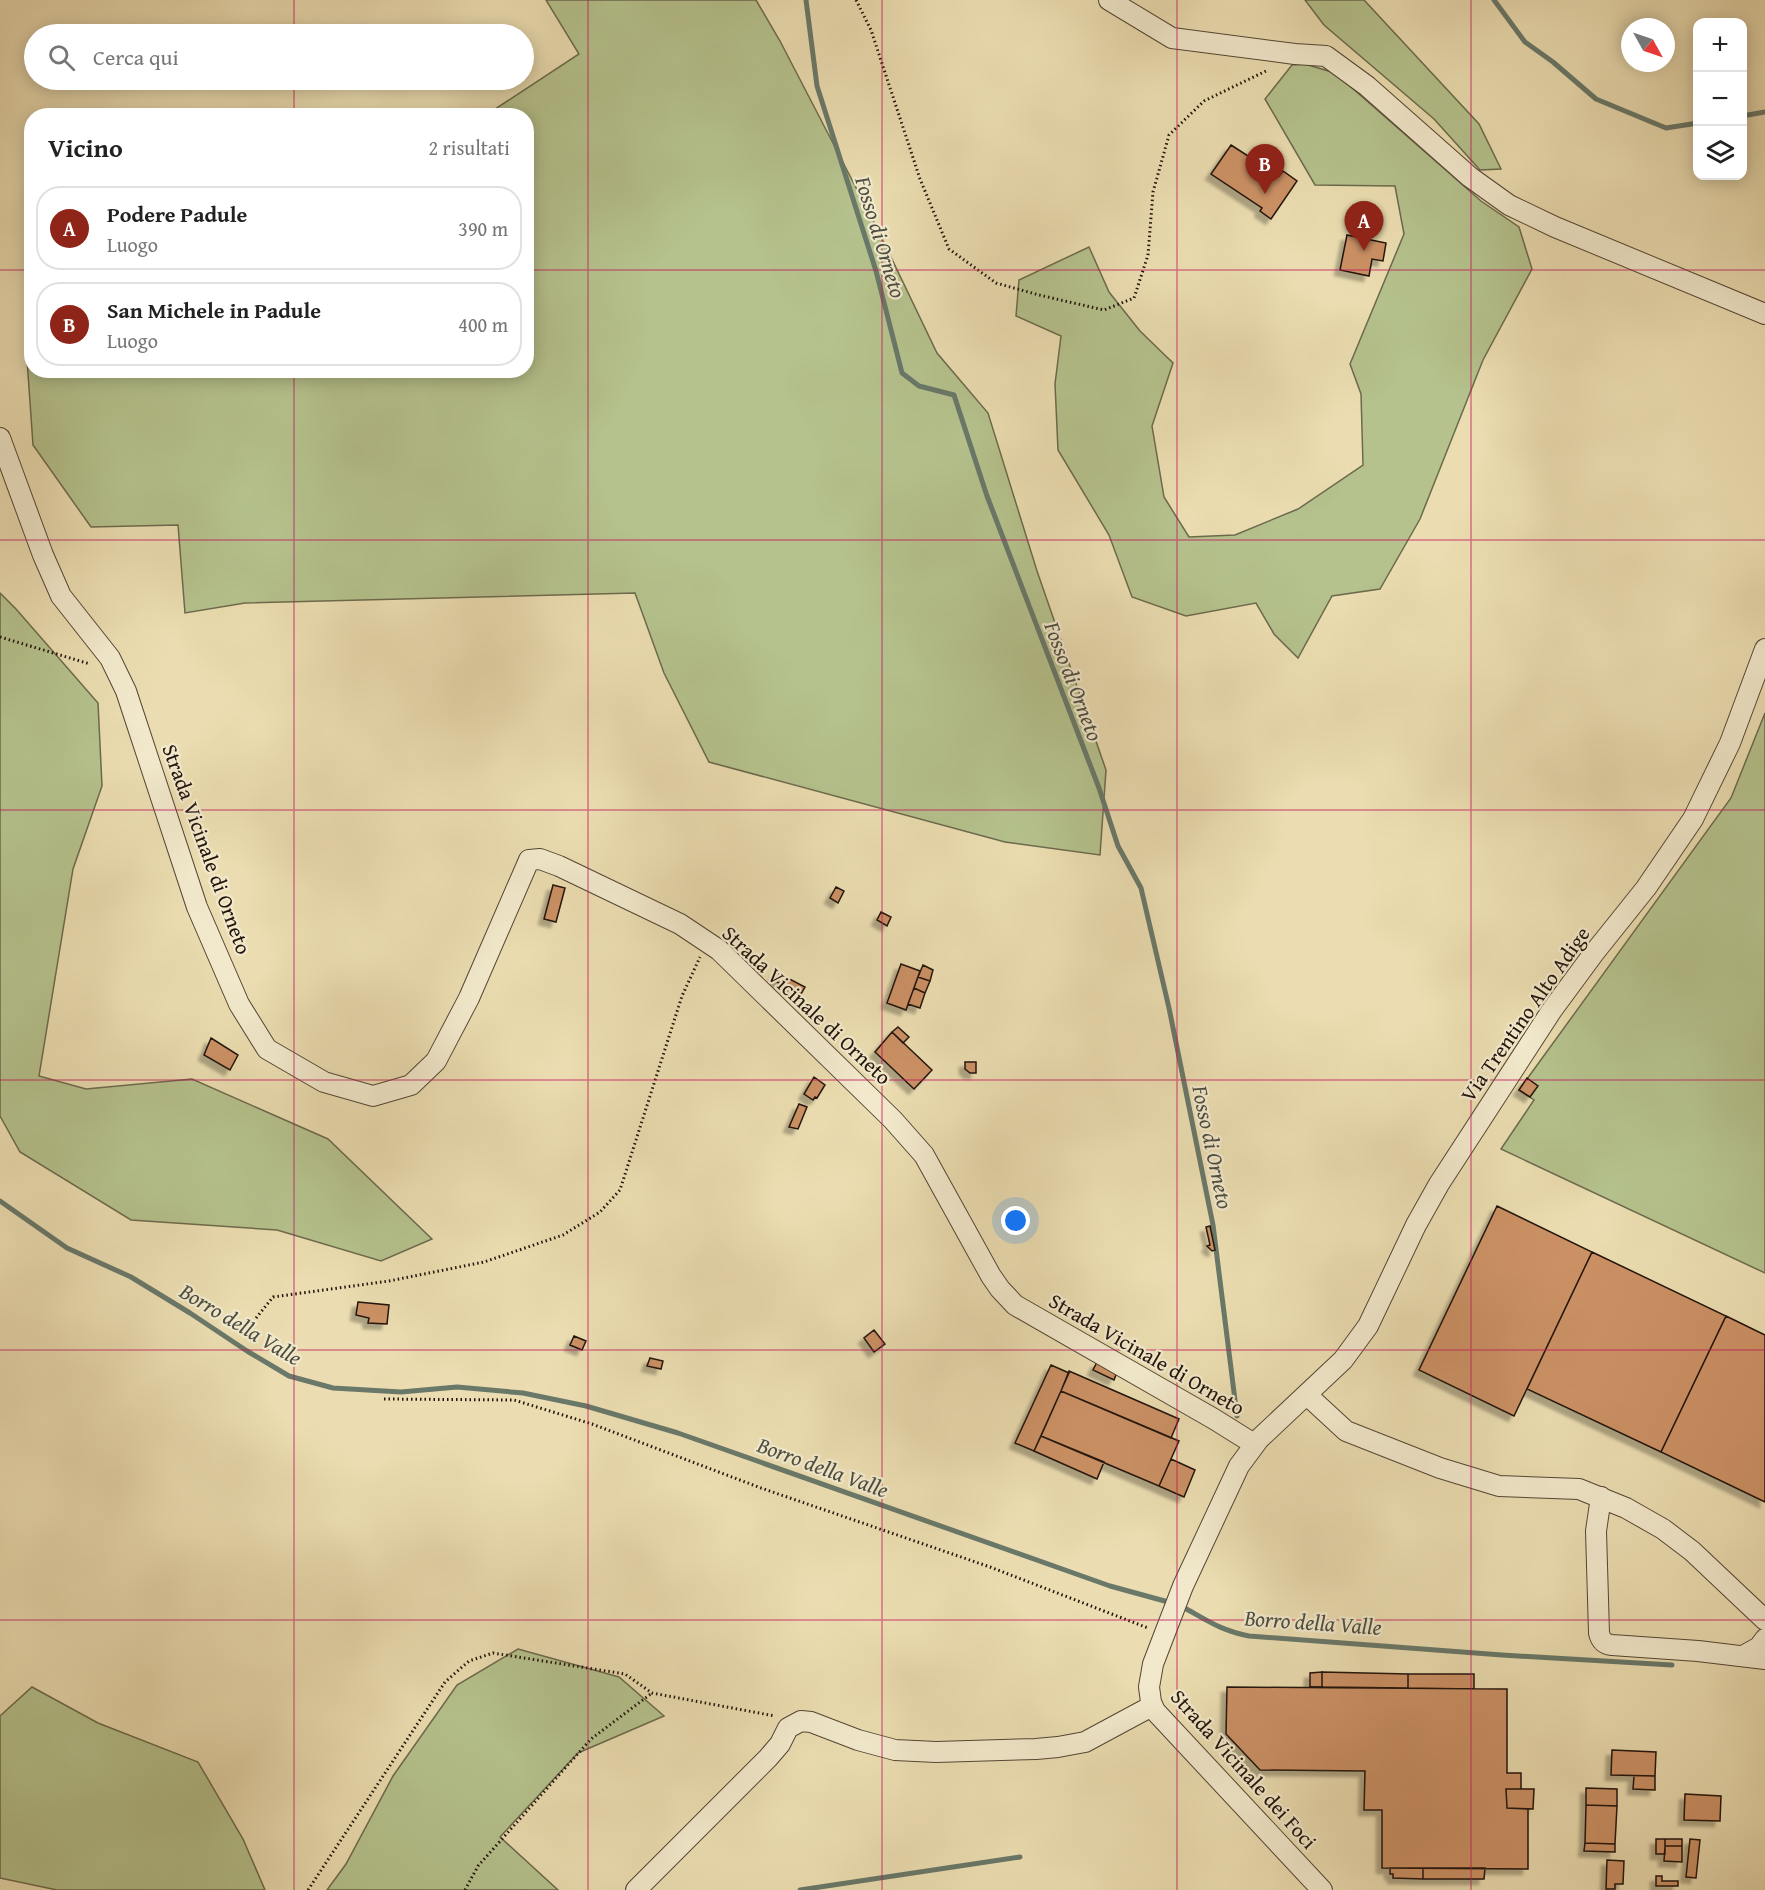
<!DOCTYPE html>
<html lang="it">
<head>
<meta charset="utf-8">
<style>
	:root { --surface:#fff; --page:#f2f2f2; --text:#222; --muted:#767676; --line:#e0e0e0; --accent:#8f2418 }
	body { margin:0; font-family:"Gentium Book Plus",serif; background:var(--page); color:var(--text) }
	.controls { position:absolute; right:18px; top:18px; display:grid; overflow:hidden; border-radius:12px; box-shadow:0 3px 15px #0003 }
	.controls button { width:54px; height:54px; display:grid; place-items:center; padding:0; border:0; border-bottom:2px solid var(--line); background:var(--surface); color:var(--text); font:30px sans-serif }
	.compass { position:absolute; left:1621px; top:18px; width:54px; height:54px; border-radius:50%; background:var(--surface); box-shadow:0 3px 15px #0003; rotate:130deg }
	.you { position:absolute; left:1016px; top:1221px; width:21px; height:21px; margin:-15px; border:4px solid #fff; border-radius:50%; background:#1a73e8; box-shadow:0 0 0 9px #1a73e833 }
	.badge { display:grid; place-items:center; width:39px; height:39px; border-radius:50%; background:var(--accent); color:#fff; font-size:20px; font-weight:700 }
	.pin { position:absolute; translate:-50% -50px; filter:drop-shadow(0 2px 3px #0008) }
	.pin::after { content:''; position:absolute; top:32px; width:21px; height:18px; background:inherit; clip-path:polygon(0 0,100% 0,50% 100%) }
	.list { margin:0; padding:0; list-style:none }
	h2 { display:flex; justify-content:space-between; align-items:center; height:78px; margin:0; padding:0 24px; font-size:26px }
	h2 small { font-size:20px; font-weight:400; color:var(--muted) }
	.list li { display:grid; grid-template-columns:39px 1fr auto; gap:18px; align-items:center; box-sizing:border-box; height:84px; margin:0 12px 12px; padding:0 12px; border:2px solid var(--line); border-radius:24px }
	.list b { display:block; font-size:22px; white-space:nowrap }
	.list p { margin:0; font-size:20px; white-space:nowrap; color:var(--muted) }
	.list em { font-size:20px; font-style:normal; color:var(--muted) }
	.icon { flex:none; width:33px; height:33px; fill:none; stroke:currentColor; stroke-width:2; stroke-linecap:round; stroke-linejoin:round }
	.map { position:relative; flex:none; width:1765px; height:1890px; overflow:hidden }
	.search { position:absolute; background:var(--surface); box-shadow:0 3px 15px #0003; left:24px; top:24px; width:510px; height:66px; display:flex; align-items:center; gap:15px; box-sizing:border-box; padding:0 21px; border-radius:33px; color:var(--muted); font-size:22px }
	.panel { position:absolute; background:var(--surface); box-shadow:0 3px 15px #0003; left:24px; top:108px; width:510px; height:270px; border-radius:24px }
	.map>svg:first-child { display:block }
</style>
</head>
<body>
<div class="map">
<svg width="1765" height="1890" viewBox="0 0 1765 1890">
	<defs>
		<filter id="shadow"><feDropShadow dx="-5.5" dy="5.5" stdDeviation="1.5" flood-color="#0004"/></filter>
	</defs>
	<rect width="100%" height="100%" fill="#ebddb1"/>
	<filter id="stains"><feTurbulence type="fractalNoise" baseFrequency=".00333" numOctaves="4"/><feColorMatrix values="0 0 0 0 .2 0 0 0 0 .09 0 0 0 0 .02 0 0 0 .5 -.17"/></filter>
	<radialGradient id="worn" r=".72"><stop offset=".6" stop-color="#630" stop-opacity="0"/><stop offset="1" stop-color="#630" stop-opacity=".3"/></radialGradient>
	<!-- green -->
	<path fill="#b5c28d" stroke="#6c6a4c" stroke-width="1.5" d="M546,0h210l24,41 97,187 60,125 51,60 49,158 69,199 -6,85 -95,-13 -296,-80 -45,-89 -29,-80 -390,10 -60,10 -7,-88 -87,2 -58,-82 -7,-100 5,-25 1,50h494v-254l-40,-1 93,-61z
		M1305,0h59l115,124 22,45 -21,1 -46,-51 -110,-94z
		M1305,64l30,9 146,128 38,26 13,42 -49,91 -63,159 -40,70 -48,7 -34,62 -24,-24 -18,-31 -70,13 -54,-19 -23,-62 -51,-85 -3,-66 6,-48 -45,-20 3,-36 70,-33 20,45 31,39 33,32 -21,63 12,71 25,40 46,-2 63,-26 65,-44 -2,-71 -11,-30 54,-130 -9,-48 -80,-1 -50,-86 27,-34z
		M0,593l16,16 82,94 4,83 -29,83 -34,207 47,13 106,-10 136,60 104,100 -51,22 -104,-31 -146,-10 -111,-68 -20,-36z
		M1765,713v560l-264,-124 33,-49 -15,-10 212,-292z
		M518,1649l101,28 45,39 -86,37 -78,84 58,53h-231l19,-26 47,-88 64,-91z
		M32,1687l66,36 100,39 45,77 22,51h-208l-57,-12v-162z"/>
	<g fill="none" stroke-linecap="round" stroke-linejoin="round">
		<!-- stream -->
		<path stroke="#697869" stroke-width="5" d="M806,0l11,86 59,185 26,102 17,13 35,9 33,101 112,292 19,58 23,42 28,120 44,217 24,191
			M1494,0l31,42 28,20 43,37 70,29 32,-5
			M1742,116l23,-4
			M0,1201l67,47 64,29 59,36 57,38 42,25 44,12 68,4 56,-5 66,6 63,13 92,27 432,153 62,17
			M1181,1606c26,14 38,24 68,30l253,19 170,10
			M800,1890l220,-33"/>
	</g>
	<!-- building -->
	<path fill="#cb9165" stroke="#22130b" stroke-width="1.5" filter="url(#shadow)" d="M1231,145l48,31 4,-5 14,10 -26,38 -11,-8 2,-3 -51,-34z
		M1347,235l39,8 -3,18 -11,-2 -3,17 -29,-6z
		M553,885l12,3 -9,34 -12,-3z
		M836,887l8,4 -6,12 -8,-5z
		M881,912l10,5 -4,9 -10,-6z
		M901,964l19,7 -14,39 -19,-7z
		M923,965l10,5 -3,11 -12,-4z
		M776,972l29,15 -4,7 -28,-14z
		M918,977l12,4 -5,12 -11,-5z
		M914,988l11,5 -5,15 -12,-4z
		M898,1027l11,10 -6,6 -11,-11z
		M892,1032l40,38 -18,19 -39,-37z
		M211,1038l27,17 -8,15 -26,-15z
		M965,1062h11v11h-6l-5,-4z
		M814,1077l11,8 -8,13 -2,-1 -2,3 -9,-6z
		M1527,1078l11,8 -8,11 -11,-7z
		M799,1104l8,3 -9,22 -9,-2z
		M1497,1206l95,46 -78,164 -95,-46z
		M1210,1226l5,24 -3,1 -5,-5 3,-1 -4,-18z
		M1592,1252l134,64 -65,136 -134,-63z
		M358,1302l31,3 -2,19 -19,-1 1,-5 -13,-3z
		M1726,1316l39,19v167l-104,-50z
		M874,1330l11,14 -11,8 -10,-14z
		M574,1336l12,5 -4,9 -12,-5z
		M650,1358l13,3 -2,8 -14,-3z
		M1097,1362l20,10 -3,8 -21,-10z
		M1051,1365l18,8 -35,78 -19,-8z
		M1069,1371l110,48 -8,19 -110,-47z
		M1061,1391l118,50 -20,45 -118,-50z
		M1041,1436l63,26 -7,17 -63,-28z
		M1171,1459l24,11 -11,27 -25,-11z
		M1322,1672v15h-12v-14z
		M1322,1672l86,2v14l-86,-1z
		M1408,1674h66v15l-66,-1z
		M1227,1687l280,2v84h14v16h-15l1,19 21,1v60l-146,-1v-58h-18l1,-39 -105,-1 -34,-36z
		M1612,1750l44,2 -1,24 -44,-1z
		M1634,1776h21v14l-22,-1z
		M1586,1788l31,1v17l-31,-1z
		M1506,1789h28l-1,20 -26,-1z
		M1685,1794l36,2 -1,25 -36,-1z
		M1586,1805l31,1 -2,38 -30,-1z
		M1656,1839h9v15h-9z
		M1665,1839h17v7h-17z
		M1690,1839l10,1 -4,38 -10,-1z
		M1585,1843l30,1v8l-31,-1z
		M1665,1846h17v16l-18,-1z
		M1607,1860l17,1 -1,23h-8v5h-9z
		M1390,1868h33v11l-30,-1v-4h-3z
		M1423,1868h62l-1,11h-61z
		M1656,1876h6v5h16v5h-22z"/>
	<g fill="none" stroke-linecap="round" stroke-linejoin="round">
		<!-- minor casing -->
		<g stroke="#544634" stroke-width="22">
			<path id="minor" d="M1109,0l63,38 123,16 31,2 41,30 103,91 39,28 46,22 210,87
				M0,438l43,117 18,41 49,62 16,33 71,216 42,97 28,45 57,33 49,14 38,-11 25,-24 33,-63 60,-138 11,-1 19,7 121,58 39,26 174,170 31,35 67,121 9,13 15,16 199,114 40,25
				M1307,1395l39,36 94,37 59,18 80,3 47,19 37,21 29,22 73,69
				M1601,1497l-5,34 3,102c2,8 5,11 13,12l86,6 67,8
				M1743,1656l16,-9 6,-8
				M636,1890l132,-132 12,-14 8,-16 13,-7 10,1 47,18 37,10 41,2 100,-3 22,-2 27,-5 67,-36
				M1322,1890l-167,-179 -4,-9 -2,-15 4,-23 30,-78 56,-120 20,-27 84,-79 25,-34 48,-101 23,-41 113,-174 42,-57 52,-65 47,-69 37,-76 35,-94"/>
		</g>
		<!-- path -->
		<path stroke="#22130b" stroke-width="3" stroke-dasharray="1.5 3" stroke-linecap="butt" d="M856,0l15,30 49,149 29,70 47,34 43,12 65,15 30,-12 14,-43 5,-63 16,-57 35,-34 64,-31
			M0,637l90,27
			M256,1318l17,-21 116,-16 95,-19 79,-27 37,-23 20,-22 62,-194 18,-39
			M384,1399l130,1 78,24 169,64 229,79 158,61
			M308,1890l137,-208 24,-21 24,-8 132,21 27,19 123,23
			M465,1890l13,-24 113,-127 61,-46"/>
		<!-- minor -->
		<use href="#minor" stroke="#f2e9cc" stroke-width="20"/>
	</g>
	<!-- grid -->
	<path fill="none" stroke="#c2185b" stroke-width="1.5" stroke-opacity="0.55" d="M294,0v34M588,0v1890M882,0v1890M1177,0v1890M1471,0v1890M294,80v36M0,270h32M526,270h1239M294,370v1520M0,540h1765M0,810h1765M0,1080h1765M0,1350h1765M0,1620h1765"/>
	<g text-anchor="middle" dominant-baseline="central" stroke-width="4.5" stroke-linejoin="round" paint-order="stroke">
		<!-- street labels -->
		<g font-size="21" fill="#22130b" stroke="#f2e9cc">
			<text transform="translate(207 849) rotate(70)">Strada Vicinale di Orneto</text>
			<text transform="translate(807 1005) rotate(43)">Strada Vicinale di Orneto</text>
			<text transform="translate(1525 1014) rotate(-55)">Via Trentino Alto Adige</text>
			<text transform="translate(1147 1354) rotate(30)">Strada Vicinale di Orneto</text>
			<text transform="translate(1244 1769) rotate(48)">Strada Vicinale dei Foci</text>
		</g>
		<!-- water labels -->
		<g font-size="22" font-style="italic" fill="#4c4e42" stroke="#f2e9cc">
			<text transform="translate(881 237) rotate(73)">Fosso di Orneto</text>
			<text transform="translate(1074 681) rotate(69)">Fosso di Orneto</text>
			<text transform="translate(1213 1147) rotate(78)">Fosso di Orneto</text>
			<text transform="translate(241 1324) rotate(31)">Borro della Valle</text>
			<text transform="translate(823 1467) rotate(20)">Borro della Valle</text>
			<text transform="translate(1313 1622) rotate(4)">Borro della Valle</text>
		</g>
	</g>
	<rect width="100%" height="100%" filter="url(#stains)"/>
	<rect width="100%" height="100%" fill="url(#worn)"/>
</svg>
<div class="controls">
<button>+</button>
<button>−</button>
<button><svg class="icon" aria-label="layers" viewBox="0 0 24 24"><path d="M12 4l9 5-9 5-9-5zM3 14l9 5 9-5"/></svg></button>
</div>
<svg class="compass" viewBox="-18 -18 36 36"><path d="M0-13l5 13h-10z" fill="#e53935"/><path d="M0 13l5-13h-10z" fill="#767676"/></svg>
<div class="you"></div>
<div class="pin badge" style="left:1364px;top:251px">A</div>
<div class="pin badge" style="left:1265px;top:194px">B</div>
<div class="search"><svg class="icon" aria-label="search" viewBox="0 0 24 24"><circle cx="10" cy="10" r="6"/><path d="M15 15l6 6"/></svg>Cerca qui</div>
<section class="panel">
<h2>Vicino<small>2 risultati</small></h2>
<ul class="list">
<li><span class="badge">A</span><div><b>Podere Padule</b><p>Luogo</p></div><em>390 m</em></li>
<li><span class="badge">B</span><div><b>San Michele in Padule</b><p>Luogo</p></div><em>400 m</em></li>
</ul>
</section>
</div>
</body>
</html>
